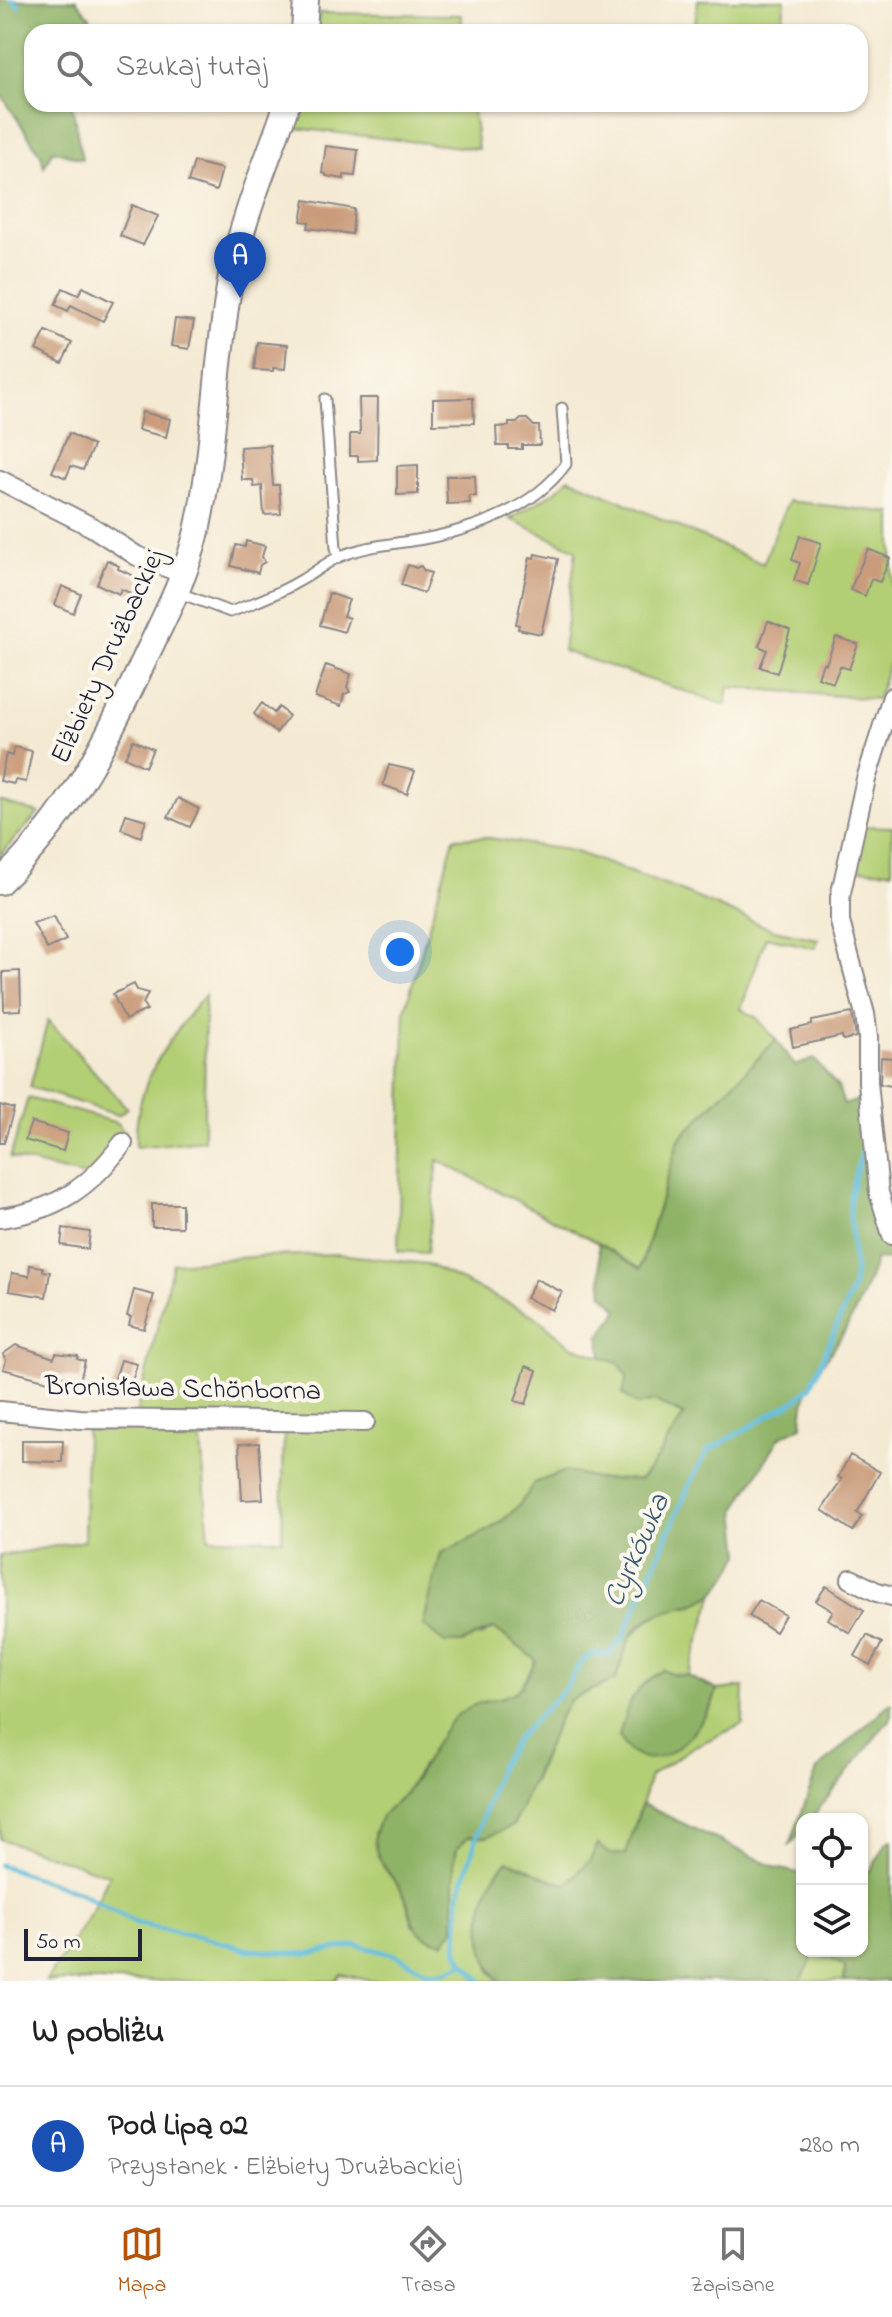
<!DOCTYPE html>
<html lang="pl">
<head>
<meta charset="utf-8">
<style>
	:root { --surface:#fff; --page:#f2f2f2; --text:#202124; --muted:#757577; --line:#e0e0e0; --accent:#b45309 }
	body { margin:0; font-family:"Indie Flower",sans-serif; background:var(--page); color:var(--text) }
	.controls { position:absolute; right:24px; bottom:24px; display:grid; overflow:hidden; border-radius:16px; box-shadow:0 2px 6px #0004 }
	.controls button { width:72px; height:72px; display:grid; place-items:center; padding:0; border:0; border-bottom:2px solid var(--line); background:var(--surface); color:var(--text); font:40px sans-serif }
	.scale { position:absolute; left:24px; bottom:20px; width:118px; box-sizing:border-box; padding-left:8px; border:4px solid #22223b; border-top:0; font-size:22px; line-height:28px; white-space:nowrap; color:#22223b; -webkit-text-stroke:6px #fbf7ec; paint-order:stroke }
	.you { position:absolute; left:400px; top:952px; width:28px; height:28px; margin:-20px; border:6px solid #fff; border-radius:50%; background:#1a73e8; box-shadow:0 0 0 12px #1a73e833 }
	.badge { display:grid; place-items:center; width:52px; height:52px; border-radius:50%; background:var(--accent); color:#fff; font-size:26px; font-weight:700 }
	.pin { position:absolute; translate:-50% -66px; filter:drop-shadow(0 2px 4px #0008) }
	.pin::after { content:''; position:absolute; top:42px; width:28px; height:24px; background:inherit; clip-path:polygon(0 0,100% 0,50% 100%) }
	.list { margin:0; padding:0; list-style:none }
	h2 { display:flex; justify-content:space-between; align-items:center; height:104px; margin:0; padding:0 32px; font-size:34px }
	h2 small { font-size:26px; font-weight:400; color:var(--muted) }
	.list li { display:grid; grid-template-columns:52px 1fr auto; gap:24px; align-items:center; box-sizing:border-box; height:120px; padding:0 32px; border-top:2px solid var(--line) }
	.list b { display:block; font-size:30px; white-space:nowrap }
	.list p { margin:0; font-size:26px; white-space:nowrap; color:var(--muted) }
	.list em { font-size:26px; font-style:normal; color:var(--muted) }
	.icon { flex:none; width:44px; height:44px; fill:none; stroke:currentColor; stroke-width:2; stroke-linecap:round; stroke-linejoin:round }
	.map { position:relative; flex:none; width:892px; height:1981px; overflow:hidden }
	.search { position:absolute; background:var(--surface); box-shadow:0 2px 6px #0004; left:24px; right:24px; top:24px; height:88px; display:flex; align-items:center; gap:20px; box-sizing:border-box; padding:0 28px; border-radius:24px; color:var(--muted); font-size:30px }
	.sheet { height:224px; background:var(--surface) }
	nav { display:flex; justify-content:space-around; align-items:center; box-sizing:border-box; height:112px; border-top:2px solid var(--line); background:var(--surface); font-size:22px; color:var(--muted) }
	nav a { display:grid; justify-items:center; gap:4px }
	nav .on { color:var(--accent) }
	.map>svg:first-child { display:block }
</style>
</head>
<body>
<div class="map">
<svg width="892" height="1981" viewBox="0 0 892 1981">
	<rect width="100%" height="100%" fill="#fbf7ec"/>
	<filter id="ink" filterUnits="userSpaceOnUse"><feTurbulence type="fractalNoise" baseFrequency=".0125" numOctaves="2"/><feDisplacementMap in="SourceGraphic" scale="16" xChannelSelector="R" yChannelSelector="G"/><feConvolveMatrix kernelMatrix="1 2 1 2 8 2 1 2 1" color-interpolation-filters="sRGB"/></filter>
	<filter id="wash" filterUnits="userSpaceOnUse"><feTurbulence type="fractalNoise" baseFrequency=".006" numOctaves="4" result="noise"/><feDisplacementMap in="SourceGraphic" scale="32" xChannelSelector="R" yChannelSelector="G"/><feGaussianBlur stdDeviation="1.8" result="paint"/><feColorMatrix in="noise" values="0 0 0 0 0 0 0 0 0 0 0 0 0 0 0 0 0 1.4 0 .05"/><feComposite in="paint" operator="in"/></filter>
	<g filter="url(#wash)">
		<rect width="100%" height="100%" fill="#f4ead3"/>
		<!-- green -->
		<path fill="#b3cf75" stroke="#6a7858" stroke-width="2" d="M698,0h87l-4,32h-87z
			M319,13l142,2 2,17h-146z
			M302,104h170l6,45 -184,-21z
			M569,478l194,86 25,-63 104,12v141l-15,45 -148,-12 -3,18 -163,-54 13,-101 -66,-31 47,-29z
			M0,802l39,11 -39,42z
			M859,826l33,1v44l-43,-2z
			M483,837l90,14 103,38 98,41 44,9 -3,9 -49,-11 -25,72 16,9 19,22 -97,99 -39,130 -42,-26 -160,-83 -11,93 -29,-2 7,-241 49,-172z
			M205,995l-1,145 -68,7c-3,-63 31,-106 69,-152z
			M48,1020l79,88 -9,7 -88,-28z
			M28,1098l90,25 5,8 -3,13 -31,33 -79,-19z
			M338,1254l89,10 108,52 35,29 50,19c14,25 38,39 64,51l-32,51 -13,14 -42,-1 -31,-8 -32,12c-22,41 -53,51 -93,71l39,83 14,-9 42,32 -11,24 -13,11 -47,15 -23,25 -38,59 -23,23 -7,16 9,33 21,28 10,33 39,2 1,-66 3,-15 12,-12 18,1 45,-53 27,-66 12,-19 44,-19 15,-43 17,-16 21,-12 25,-4 21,-12 -26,83 -16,-2 20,60 20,-28 5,-16 27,-3 -1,37 -50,23 -43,29 -24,78h-16l-12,-10 -8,16 -23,24 -16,-2 -28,-17 -38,90 6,17 9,9h-129l-30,-7 -5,7h-290l47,-71 16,-35 -109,-36v-283l84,-15 2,-111 114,-1 9,109 73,1 2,-110 -148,-14 37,-152 91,-7z
			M813,1956l17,2 15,9 -1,14h-43z"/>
		<!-- forest -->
		<path fill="#8eb266" stroke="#586a50" stroke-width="2" d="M0,0h76l14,17 6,15h-64v72h40l10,55 -29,-9 -9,17 -3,-12 -41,-62z
			M776,1040l19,26 19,-7 24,28 6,18 19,-7 8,50 6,76 15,24v12l-16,-1c-8,24 -17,47 -29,68 -22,40 -44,48 -45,99l-22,11 -44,72 5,46c-9,12 -18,32 -30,40 -25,17 -66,13 -81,43 -6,12 -9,29 -15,42l-44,19 -12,19 -46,108 -26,11 -18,-1 -12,12 -3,15v66l-11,14c-42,-11 -24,-27 -42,-53 -11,-17 -27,-31 -27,-53 1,-6 3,-12 6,-17 5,-11 17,-18 25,-27 22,-24 31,-67 61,-84 39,-21 46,3 70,-49l-42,-32 -32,15h-17l-22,-18 18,-72c39,-18 72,-30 93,-70l32,-12 31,8 43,1 12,-14 32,-51 -29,-14 -17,4 -15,-11 4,-18 -7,-12 -18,-7 -3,-20 20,-27 -16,-16 -5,-51 42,26 39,-130z
			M663,1670l9,4 16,2 29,14c-9,29 -49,88 -87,62 -4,-3 -8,-11 -11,-16 8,-32 14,-48 44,-66z
			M890,1703h2v13l-81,103h-9v11l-13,17 28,-77z
			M642,1804l135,64 25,6v77h60v-77l9,-4 16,-28 5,-2v141h-48l1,-14 -15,-9 -17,-2 -12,25h-301c-29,-30 -23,-94 8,-120 21,5 37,20 59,23l23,-24 8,-16 12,10h16z"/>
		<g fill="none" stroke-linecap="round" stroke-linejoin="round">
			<!-- stream -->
			<path stroke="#5dbbdb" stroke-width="5" d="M12,0l7,6
				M0,1865l81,28 57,31 62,13 50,13 56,4 50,-9 39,10 34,17 17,-1 19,-8
				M481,1981l-19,-21 -5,-12 2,-53 33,-108 8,-22 19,-29 45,-46 18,-29 8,-6 19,-1 14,-16 69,-159 16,-28 88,-51 15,-14 42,-98 2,-18 -5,-50v-21l6,-28 10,-29"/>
		</g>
		<g id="blocks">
			<!-- building -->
			<path fill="#ca9c7b" d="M326,146l32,4 -3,26 -11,-1v4l-18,-3v-2l-4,-1z
				M194,162l28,7 -6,22 -28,-9z
				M305,200l49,9 -2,25 -44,-6 1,-6 -8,-1z
				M132,205l26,11 -15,29 -23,-9z
				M83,287l30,15 -10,19 -32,-16 -3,6 -13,-6 8,-17 15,7z
				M175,319l19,2 -5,28 -18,-3z
				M46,331l26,12 -10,20 -26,-13z
				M257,342l30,3 -2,24 -12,-1v3l-19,-1z
				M359,398h19l-1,62 -19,1v-5h-8v-22h10z
				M473,398l1,25 -41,1v-25z
				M142,412l28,7 -4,18 -28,-7z
				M521,419h6l7,7h5l1,19h-18v4h-13v-3h-12l-1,-19 13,-1v-3h8z
				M69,433l24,13 -10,24 -12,-4 -5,12 -14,-6z
				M270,445l3,40h6l2,29 -17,1 -2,-29 -8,1 -1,-7h-11l-2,-33z
				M418,465v29l-21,1v-29z
				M446,476h29l1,20h-7l1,7 -23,1z
				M800,536l21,7 -13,42 -14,-5 6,-17 -8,-3z
				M246,541l19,5 -3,11 3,5 -5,3 -2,8 -27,-7 5,-21 9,2z
				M868,549l22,9 -10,24 -9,-3 -6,17 -15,-6z
				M535,554l23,5 -17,75 -23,-5 1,-4 -3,-1 14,-67 4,1z
				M107,560l12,6 -1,3 28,12 -7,16 -18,-8 -2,5 -22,-10z
				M408,565l8,3 5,-2 3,5 7,2 -7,20 -23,-8z
				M62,586l19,8 -8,19 -18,-8z
				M329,593l20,7 -6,16 6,2 -5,14 -24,-7z
				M768,621l22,9 -13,43 -17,-6 7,-17 -8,-4z
				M836,637l22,7 -9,25 -9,-3 -7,17 -15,-6 5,-14 3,1z
				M326,665l25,9 -4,13 3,5 -6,2 -3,12 -26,-9z
				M262,703l12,10 5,-6 10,9 -13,17 -22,-19z
				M133,740l20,9 -8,18 -20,-10z
				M14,747l18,4 -6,31 -11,-2 -1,4 -14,-3 6,-27 6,2z
				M389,765l26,6 -8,23 -24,-9z
				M178,798l21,11 -9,18 -22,-10z
				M126,814l20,6 -5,17 -20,-8z
				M54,916l12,24 -19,9 -14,-26z
				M20,971l1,39 -17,1 -1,-39z
				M134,984l3,6 11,3 -5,11 4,6 -22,10 -12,-26z
				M852,1013l4,24 -13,3 -1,-4 -49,11 -3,-17 22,-5v-4z
				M881,1057l11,1v28l-12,-2z
				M0,1105l14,4 -10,34h-4z
				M31,1122l37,11 -5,18 -38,-11z
				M152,1204h30v23h-30z
				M63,1228l27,4 -2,17 -27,-4z
				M30,1265l13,2v4l7,1 -4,25 -37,-6 3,-18 17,3z
				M536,1279l26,13 -10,18 -26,-12z
				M134,1290l20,5 -10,34 -15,-4 2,-8 -4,-1z
				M16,1345l38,13 2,-5 22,3 -1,3 8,2 -5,19 -22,-5 -2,8 -53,-14 3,-9 -3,-6z
				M121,1360l16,4 -9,30 -16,-5z
				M526,1366l11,4 -11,34 -11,-3z
				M22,1440h41l-1,22 -40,-1z
				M259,1443l4,56 -21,1 -3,-56z
				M850,1455l30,17 -23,41 5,3 -9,15 -31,-21 20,-31 -4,-2z
				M826,1586l38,24 -14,23 -22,-14 5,-8 -17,-10z
				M759,1600l26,15 -10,17 -26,-16z
				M867,1635l15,8 -12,22 -15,-9z"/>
		</g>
	</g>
	<g filter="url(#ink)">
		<use href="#blocks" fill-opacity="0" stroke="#8b8687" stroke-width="2"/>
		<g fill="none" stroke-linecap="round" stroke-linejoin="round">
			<!-- service casing -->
			<g stroke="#8b8687" stroke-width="13">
				<path id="service" d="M325,399l11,149 3,9
					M177,592l53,20c25,-9 50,-19 73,-33 12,-7 24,-17 36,-22 27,-12 56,-13 84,-18 52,-10 111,-31 143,-75l-4,-56"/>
			</g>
			<!-- minor casing -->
			<g stroke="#8b8687" stroke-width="22">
				<path id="minor" d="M0,480l92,47 45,29 47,18
					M892,697l-26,82 -26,118v25l25,92 3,23v45l11,111 13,42
					M0,1218c56,-7 90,-31 123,-75
					M0,1411l80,8 285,3
					M851,1579l26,13 15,4"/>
			</g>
			<!-- tertiary casing -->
			<g stroke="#8b8687" stroke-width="28">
				<path id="tertiary" d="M304,32l2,-32
					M0,882c70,-65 107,-142 147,-228 19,-40 40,-80 50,-123 19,-86 18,-174 35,-260 12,-57 36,-112 55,-167"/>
			</g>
			<!-- service -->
			<use href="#service" stroke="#fff" stroke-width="9"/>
			<!-- minor -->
			<use href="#minor" stroke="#fff" stroke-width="18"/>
			<!-- tertiary -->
			<use href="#tertiary" stroke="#fff" stroke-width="24"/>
		</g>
	</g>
	<g text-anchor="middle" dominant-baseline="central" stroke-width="8" stroke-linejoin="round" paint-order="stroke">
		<!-- street labels -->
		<g font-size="28" fill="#22223b" stroke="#fbf7ec">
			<text transform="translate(109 657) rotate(-65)">Elżbiety Drużbackiej</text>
			<text transform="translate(183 1390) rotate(1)">Bronisława Schönborna</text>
		</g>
		<!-- water labels -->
		<g font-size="30" font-style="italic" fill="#375873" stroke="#fbf7ec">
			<text transform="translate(638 1551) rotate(-66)">Cyrkówka</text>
		</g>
	</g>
</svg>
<div class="controls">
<button><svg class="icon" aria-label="locate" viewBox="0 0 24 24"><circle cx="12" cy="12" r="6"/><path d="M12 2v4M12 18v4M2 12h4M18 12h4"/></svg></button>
<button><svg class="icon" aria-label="layers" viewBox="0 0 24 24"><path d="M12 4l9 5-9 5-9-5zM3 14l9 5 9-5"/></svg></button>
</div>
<div class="scale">50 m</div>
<div class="you"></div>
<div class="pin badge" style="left:240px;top:298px;background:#1a4fb4">A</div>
<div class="search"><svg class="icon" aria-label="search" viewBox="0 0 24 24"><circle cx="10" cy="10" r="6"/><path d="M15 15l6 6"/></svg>Szukaj tutaj</div>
</div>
<section class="sheet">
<h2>W pobliżu<small></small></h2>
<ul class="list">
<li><span class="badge" style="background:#1a4fb4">A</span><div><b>Pod Lipą 02</b><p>Przystanek · Elżbiety Drużbackiej</p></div><em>280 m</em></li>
</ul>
</section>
<nav>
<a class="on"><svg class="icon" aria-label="map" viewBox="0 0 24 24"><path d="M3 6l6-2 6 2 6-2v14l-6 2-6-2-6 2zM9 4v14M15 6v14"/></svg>Mapa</a>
<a><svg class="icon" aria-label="directions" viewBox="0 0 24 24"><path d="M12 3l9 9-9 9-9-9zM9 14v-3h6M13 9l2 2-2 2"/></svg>Trasa</a>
<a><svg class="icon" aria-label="saved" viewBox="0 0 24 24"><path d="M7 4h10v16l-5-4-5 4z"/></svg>Zapisane</a>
</nav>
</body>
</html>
